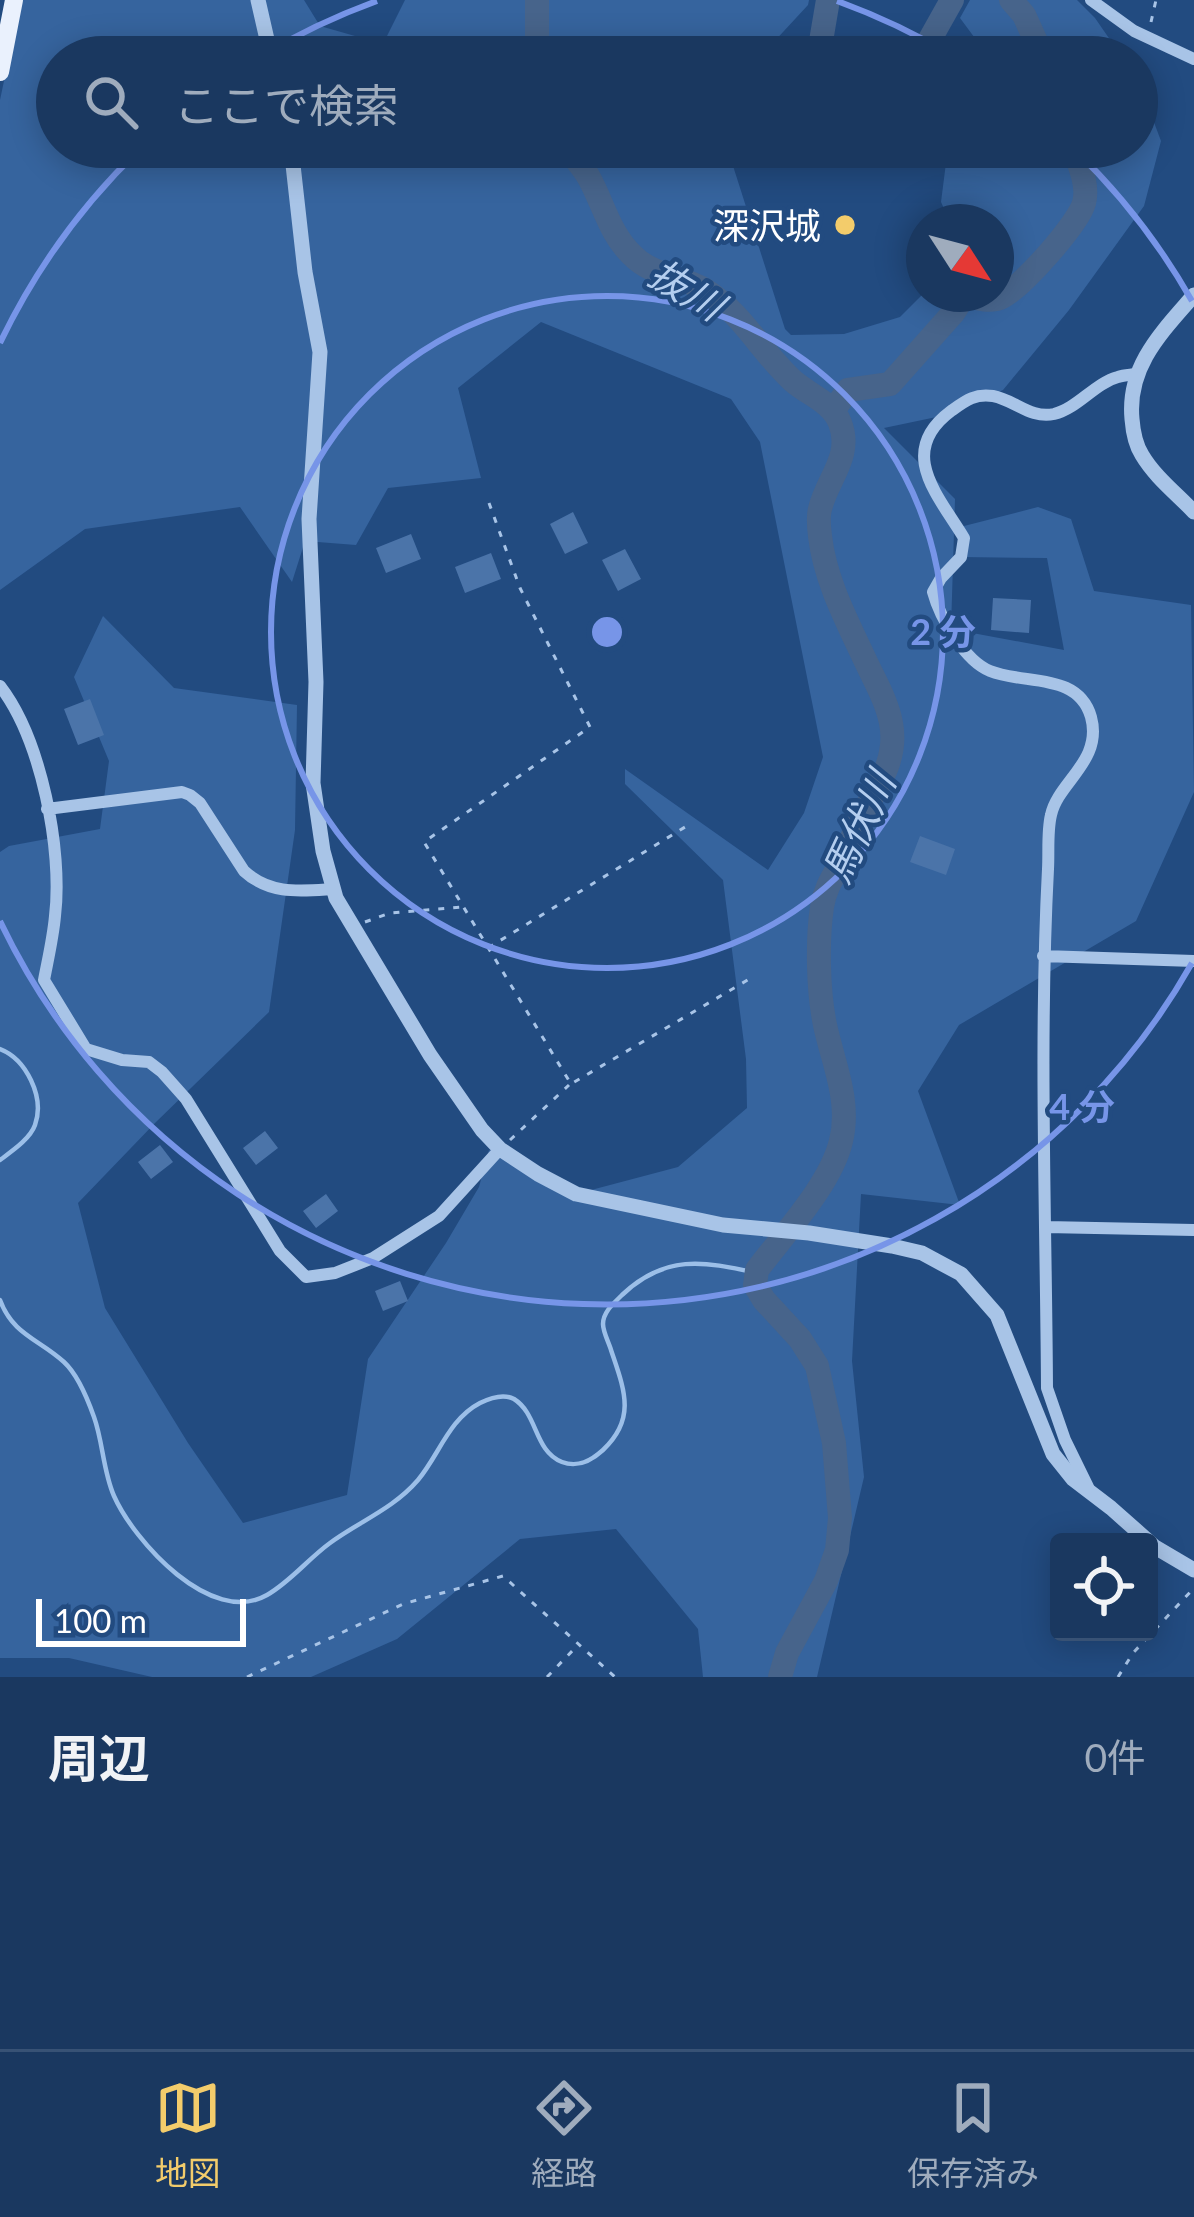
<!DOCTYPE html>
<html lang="ja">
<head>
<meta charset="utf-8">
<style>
	:root { --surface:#1a3860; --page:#274369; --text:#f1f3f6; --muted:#9facbd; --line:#385275; --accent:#f3cc6b }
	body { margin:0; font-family:Lato,"Noto Sans JP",sans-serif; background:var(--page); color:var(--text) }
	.controls { position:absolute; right:36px; bottom:36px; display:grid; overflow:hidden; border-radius:12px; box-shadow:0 6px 30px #0003 }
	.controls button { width:108px; height:108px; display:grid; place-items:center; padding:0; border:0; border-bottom:3px solid var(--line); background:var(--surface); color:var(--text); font:60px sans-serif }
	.compass { position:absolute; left:906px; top:204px; width:108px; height:108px; border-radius:50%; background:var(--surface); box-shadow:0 6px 30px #0003; rotate:126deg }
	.scale { position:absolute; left:36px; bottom:30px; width:210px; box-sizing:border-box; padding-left:12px; border:6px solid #fff; border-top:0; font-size:33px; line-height:42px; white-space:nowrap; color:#fff; -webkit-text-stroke:9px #224b80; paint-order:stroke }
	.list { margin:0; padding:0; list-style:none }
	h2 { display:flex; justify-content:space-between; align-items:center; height:156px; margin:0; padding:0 48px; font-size:51px }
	h2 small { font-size:39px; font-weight:400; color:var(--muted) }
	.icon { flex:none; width:66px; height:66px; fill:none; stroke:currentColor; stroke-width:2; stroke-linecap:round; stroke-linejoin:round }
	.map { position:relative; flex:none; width:1194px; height:1677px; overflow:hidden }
	.search { position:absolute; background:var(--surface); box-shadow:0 6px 30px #0003; left:36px; right:36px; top:36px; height:132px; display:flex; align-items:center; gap:30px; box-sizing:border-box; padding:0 42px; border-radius:66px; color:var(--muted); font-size:45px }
	.sheet { height:372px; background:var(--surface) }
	nav { display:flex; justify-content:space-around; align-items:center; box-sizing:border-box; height:168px; border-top:3px solid var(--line); background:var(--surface); font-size:33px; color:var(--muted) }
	nav a { display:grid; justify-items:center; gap:6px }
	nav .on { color:var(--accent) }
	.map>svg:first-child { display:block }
</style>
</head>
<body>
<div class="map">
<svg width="1194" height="1677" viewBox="0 0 1194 1677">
	<rect width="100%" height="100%" fill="#224b80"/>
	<!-- green -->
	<path fill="#36649e" d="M21,0h283l16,26 63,18 22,-44h404l-1,5 -48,52h-703v90h670l58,182 6,6 53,-1 56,-17 24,-24 72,1v-72h-46l-9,-20 6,-47 4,-8h186v-67l3,5 21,56 -17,65 -75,104 -66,80 -57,25 -62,13 71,71 -4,130 113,21 -17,-92 -86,-1 3,-31 74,-19 33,12 23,72 97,14 3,187 -58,129 -177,104 -41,66 42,114 -99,-11 -9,167 12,116 -47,200h-114l-5,-48 -82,-100 -96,10 -123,100 -86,38h-159l-83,-19h-69v-806l9,-6 91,-17 9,-68 -35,-84 29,-61 71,72 123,17 -2,125 -26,182 -114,111 -77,80 27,105 83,135 55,80 104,-28 21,-136 78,-116 33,-56 10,-37 87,44 102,-27 69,-59 -1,-49 -23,-179 -98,-96v-15l143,101 36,-57 19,-56 -63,-315 -29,-43 -190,-77 -83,66 23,90 -93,10 -32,57 -51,-4 -13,41 -52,-75 -155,22 -85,61v-490z
		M970,0h107l18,18 27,39h-143l-2,-16 -17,-23z"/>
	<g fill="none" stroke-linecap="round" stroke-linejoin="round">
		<!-- stream -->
		<path stroke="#9cbfe8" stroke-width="4.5" d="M0,1049c26,10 45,48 35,76 -5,14 -23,26 -35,35
			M0,1300c13,35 39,39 64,62 13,12 24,38 30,55 9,25 9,54 20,79 20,45 97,131 153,99 23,-13 41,-36 63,-52 30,-22 63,-34 88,-63 21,-25 31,-61 62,-77 10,-5 23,-10 34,-4 24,15 20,52 48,63 16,6 29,-1 41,-12 34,-32 21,-61 8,-100 -2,-7 -8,-18 -8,-26 0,-12 11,-21 19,-29 43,-41 81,-34 135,-22"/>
		<!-- river -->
		<path stroke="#47648b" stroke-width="24" d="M1011,0l13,15 19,42
			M537,57v-57
			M825,57l-5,-10 8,-47
			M920,57l32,-57
			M566,147c7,9 16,19 22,29 15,26 21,57 44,79 20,21 50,21 73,35 38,24 56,62 88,91 16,14 39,21 47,42 13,33 -13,56 -20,86 -2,7 -1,19 0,27 5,45 28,87 47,128 9,19 20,38 24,59 7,36 -13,62 -29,92 -8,14 -11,29 -18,42 -9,17 -19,30 -22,50 -5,34 -4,84 3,118 8,38 26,76 16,116 -10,43 -57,93 -84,129l-2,15 9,15 36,39 17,27 17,77 6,75 -3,32 -11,31 -39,72 -7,24
			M833,411l15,-21 42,-6 64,-72 10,-16c12,2 27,7 38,1 20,-10 76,-73 82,-94 5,-18 -5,-39 -11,-56"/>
	</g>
	<!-- building -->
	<path fill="#4b74a9" d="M573,512l15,31 -23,11 -15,-30z
		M411,534l10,25 -35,14 -10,-25z
		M625,549l16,30 -23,12 -16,-31z
		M491,553l10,26 -36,14 -10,-26z
		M993,598l38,2 -2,33 -38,-3z
		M90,699l14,36 -26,10 -14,-36z
		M920,836l35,13 -9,26 -36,-13z
		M265,1131l13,17 -22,17 -13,-17z
		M160,1145l13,17 -22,17 -13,-17z
		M326,1194l12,17 -22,17 -13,-17z
		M400,1281l8,20 -25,10 -8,-20z"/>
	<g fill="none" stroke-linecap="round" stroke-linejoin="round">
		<!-- path -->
		<path stroke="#a8c4e7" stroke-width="3" stroke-dasharray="6 9" stroke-linecap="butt" d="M1151,22l5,-22
			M489,503l31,85 70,139 -166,115 147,242 180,-106
			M365,922l25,-9 72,-6
			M488,948l202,-124
			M510,1140l59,-55
			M247,1677l156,-73 100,-28 112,101
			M547,1677l31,-32
			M1118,1677l15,-24 61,-65"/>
		<!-- minor -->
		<path stroke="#a8c4e7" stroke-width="12" d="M1091,0l43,31 60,28
			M0,686c41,53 63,164 55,230 -2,22 -7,43 -11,64l42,69 36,11 27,2 13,10 24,27 94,152 26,26 29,-4 38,-15 66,-42 61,-67
			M47,809l135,-17 8,3 10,8 44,68c26,24 56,20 89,18
			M1043,956l151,5
			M1046,1227l148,3
			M1088,1487l-23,-47 -18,-52c-1,-173 -8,-346 1,-519 1,-17 -1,-38 3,-54 7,-33 52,-54 40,-98 -13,-45 -66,-32 -101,-46 -25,-10 -50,-53 -57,-79l8,-14 20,-21 3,-19c-26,-43 -68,-86 -13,-127 14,-10 24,-18 42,-15 22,4 37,23 61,18 24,-6 41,-31 64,-37 6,-2 12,-2 18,-3"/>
		<!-- tertiary -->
		<path stroke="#a8c4e7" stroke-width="15" d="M258,0l13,57
			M291,147l14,125 15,80 -11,167 7,163 -3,101 10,68 13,47 94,157 52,75 18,19 38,25 38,20 147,31 86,8 83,13 30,7 39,21 36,41 56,139 20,25 38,29 44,39 39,23
			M1194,295c-32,37 -67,71 -62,124 1,13 3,25 10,36 13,22 35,39 52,57"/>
		<!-- primary -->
		<path stroke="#eaf1fd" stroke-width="18" d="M0,72l14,-72"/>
	</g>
	<!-- distance rings -->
	<g fill="none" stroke="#7795e8" stroke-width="6">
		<circle cx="607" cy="632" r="336"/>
		<path d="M1192 963A672 672 0 0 1 0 921M0 343A672 672 0 0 1 140 149M261 56A672 672 0 0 1 377 1M837 1A672 672 0 0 1 953 56M1074 149A672 672 0 0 1 1192 301"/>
	</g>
	<!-- markers -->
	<circle fill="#f3cc6b" stroke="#224b80" stroke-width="4.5" cx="845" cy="225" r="12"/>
	<g text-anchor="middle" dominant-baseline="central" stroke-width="9" stroke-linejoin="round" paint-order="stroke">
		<!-- poi labels -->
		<g font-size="36" fill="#fff" stroke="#224b80" text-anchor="end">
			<text x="821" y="225">深沢城</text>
		</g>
		<!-- water labels -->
		<g font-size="39" font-style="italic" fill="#b4ceef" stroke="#224b80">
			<text transform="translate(687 289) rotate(31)">抜川</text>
			<text transform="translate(858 827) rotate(-65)">馬伏川</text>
		</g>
	</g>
	<circle cx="607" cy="632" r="18" fill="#7795e8" stroke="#224b80" stroke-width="6"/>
	<g font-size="36" text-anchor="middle" font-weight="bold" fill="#7795e8" stroke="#224b80" stroke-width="9" stroke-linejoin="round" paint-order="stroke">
		<text x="943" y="645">2 分</text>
		<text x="1082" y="1120">4 分</text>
	</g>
</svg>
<div class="controls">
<button><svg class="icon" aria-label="locate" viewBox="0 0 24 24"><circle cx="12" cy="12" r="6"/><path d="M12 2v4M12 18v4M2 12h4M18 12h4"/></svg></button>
</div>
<svg class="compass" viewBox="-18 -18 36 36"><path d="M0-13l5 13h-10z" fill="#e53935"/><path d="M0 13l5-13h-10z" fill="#9facbd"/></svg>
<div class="scale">100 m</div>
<div class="search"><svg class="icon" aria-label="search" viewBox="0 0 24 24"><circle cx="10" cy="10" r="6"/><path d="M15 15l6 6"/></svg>ここで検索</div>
</div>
<section class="sheet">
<h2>周辺<small>0件</small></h2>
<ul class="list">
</ul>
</section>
<nav>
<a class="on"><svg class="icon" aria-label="map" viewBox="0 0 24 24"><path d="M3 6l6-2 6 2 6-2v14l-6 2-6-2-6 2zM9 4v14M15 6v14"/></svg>地図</a>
<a><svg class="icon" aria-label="directions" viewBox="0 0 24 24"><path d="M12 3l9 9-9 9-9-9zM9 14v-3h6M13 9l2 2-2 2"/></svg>経路</a>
<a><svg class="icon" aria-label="saved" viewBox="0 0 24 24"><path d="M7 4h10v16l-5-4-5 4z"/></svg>保存済み</a>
</nav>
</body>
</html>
